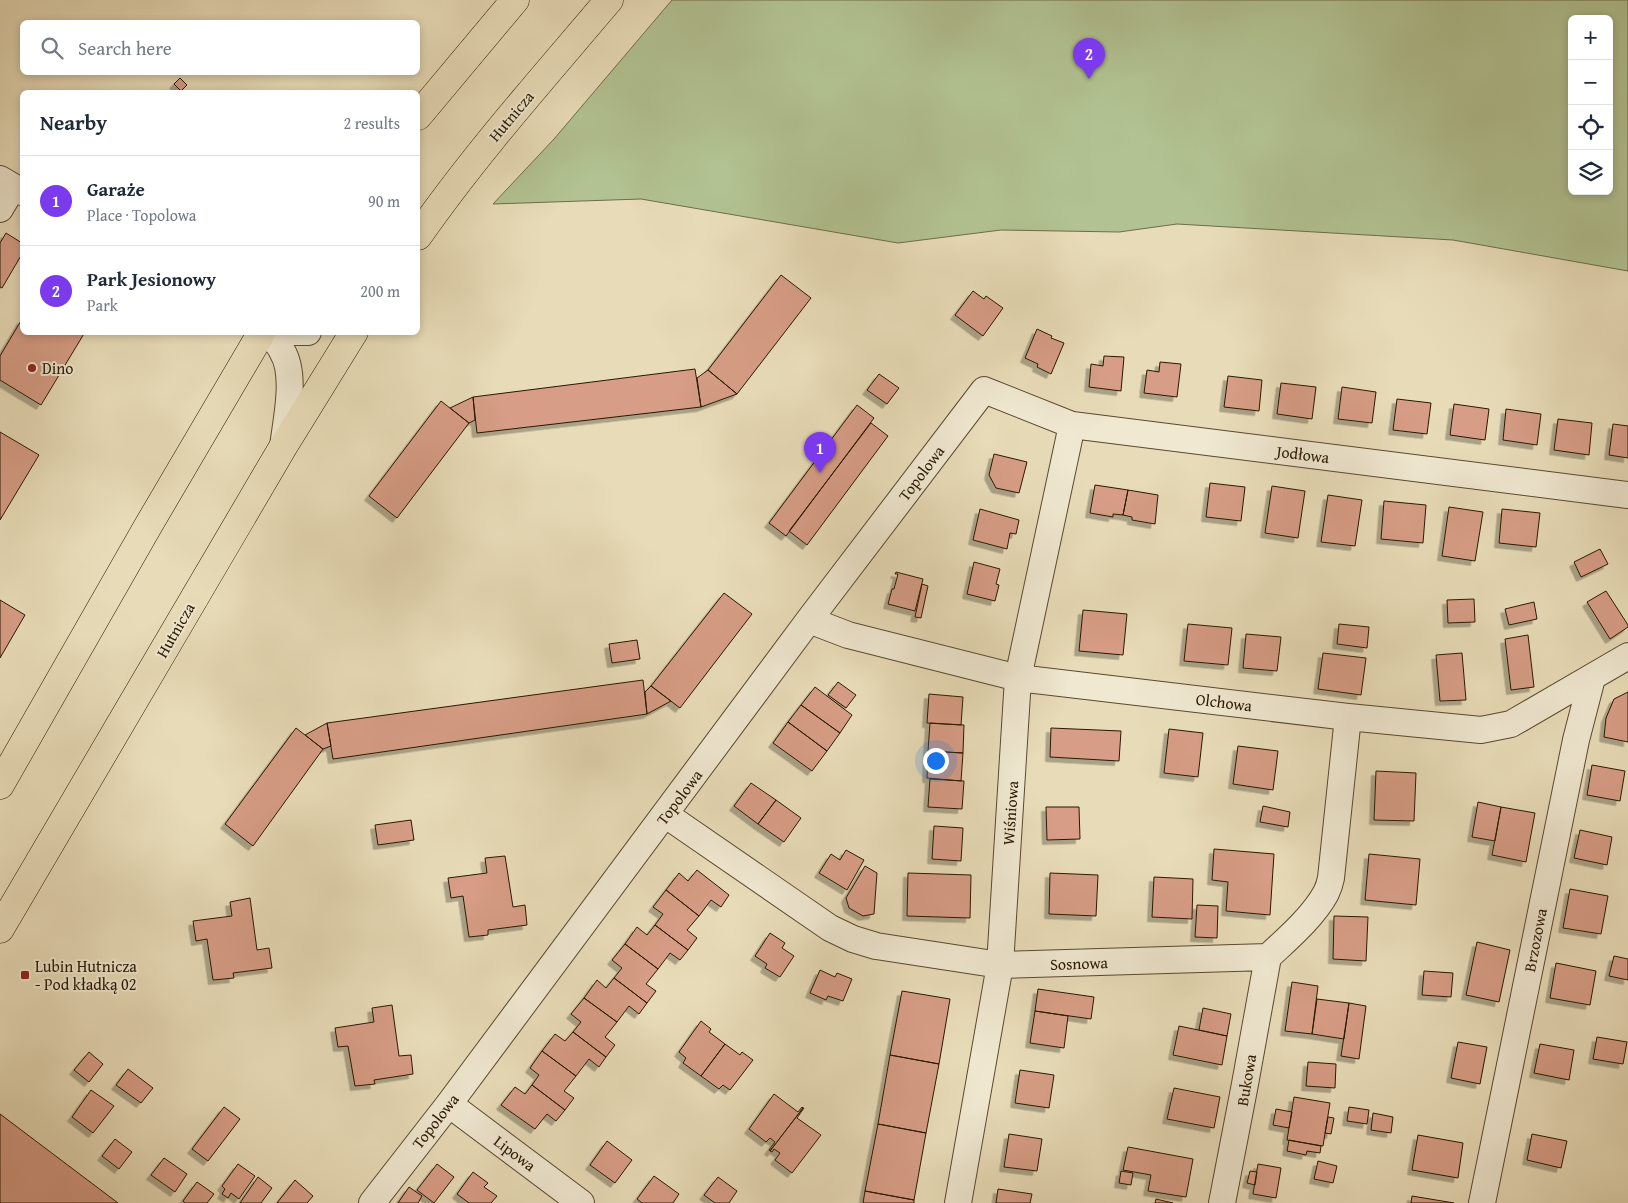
<!DOCTYPE html>
<html lang="en">
<head>
<meta charset="utf-8">
<style>
	:root { --surface:#fff; --page:#f2f2f3; --text:#1f2937; --muted:#747a83; --line:#e0e1e3; --accent:#7c3aed }
	body { margin:0; font-family:"Gentium Book Plus",serif; background:var(--page); color:var(--text) }
	.controls { position:absolute; right:15px; top:15px; display:grid; overflow:hidden; border-radius:8px; box-shadow:0 2px 8px #0003 }
	.controls button { width:45px; height:45px; display:grid; place-items:center; padding:0; border:0; border-bottom:1px solid var(--line); background:var(--surface); color:var(--text); font:25px sans-serif }
	.you { position:absolute; left:935px; top:760px; width:18px; height:18px; margin:-12px; border:4px solid #fff; border-radius:50%; background:#1a73e8; box-shadow:0 0 0 8px #1a73e833 }
	.badge { display:grid; place-items:center; width:32px; height:32px; border-radius:50%; background:var(--accent); color:#fff; font-size:16px; font-weight:700 }
	.pin { position:absolute; translate:-50% -41px; filter:drop-shadow(0 1px 2px #0008) }
	.pin::after { content:''; position:absolute; top:26px; width:18px; height:15px; background:inherit; clip-path:polygon(0 0,100% 0,50% 100%) }
	.list { margin:0; padding:0; list-style:none }
	h2 { display:flex; justify-content:space-between; align-items:center; height:65px; margin:0; padding:0 20px; font-size:21px }
	h2 small { font-size:16px; font-weight:400; color:var(--muted) }
	.list li { display:grid; grid-template-columns:32px 1fr auto; gap:15px; align-items:center; box-sizing:border-box; height:90px; padding:0 20px; border-top:1px solid var(--line) }
	.list b { display:block; font-size:19px; white-space:nowrap }
	.list p { margin:0; font-size:16px; white-space:nowrap; color:var(--muted) }
	.list em { font-size:16px; font-style:normal; color:var(--muted) }
	.icon { flex:none; width:28px; height:28px; fill:none; stroke:currentColor; stroke-width:2; stroke-linecap:round; stroke-linejoin:round }
	.map { position:relative; flex:none; width:1628px; height:1203px; overflow:hidden }
	.search { position:absolute; background:var(--surface); box-shadow:0 2px 8px #0003; left:20px; top:20px; width:400px; height:55px; display:flex; align-items:center; gap:12px; box-sizing:border-box; padding:0 18px; border-radius:8px; color:var(--muted); font-size:19px }
	.panel { position:absolute; background:var(--surface); box-shadow:0 2px 8px #0003; left:20px; top:90px; width:400px; height:245px; border-radius:8px }
	.map>svg:first-child { display:block }
</style>
</head>
<body>
<div class="map">
<svg width="1628" height="1203" viewBox="0 0 1628 1203">
	<defs>
		<filter id="shadow"><feDropShadow dx="-4.5" dy="4.5" stdDeviation="0" flood-color="#0004"/></filter>
	</defs>
	<rect width="100%" height="100%" fill="#e8dcb8"/>
	<filter id="stains"><feTurbulence type="fractalNoise" baseFrequency=".004" numOctaves="4"/><feColorMatrix values="0 0 0 0 .2 0 0 0 0 .09 0 0 0 0 .02 0 0 0 .5 -.17"/></filter>
	<radialGradient id="worn" r=".72"><stop offset=".6" stop-color="#630" stop-opacity="0"/><stop offset="1" stop-color="#630" stop-opacity=".3"/></radialGradient>
	<!-- green -->
	<path fill="#b2c292" stroke="#6e6d49" fill-rule="evenodd" d="M672,0h956v271l-175,-31 -276,-16 -58,8 -118,-2 -103,13 -257,-44 -148,5 61,-65zM1572,19h37v172h-37z"/>
	<!-- building -->
	<path fill="#d79d86" stroke="#291800" filter="url(#shadow)" d="M180,78l7,7 -6,6 -7,-7z
		M6,233l16,10v11l-20,34 -2,-1v-44z
		M781,275l30,23 -74,96 -29,-24z
		M973,291l11,8 2,-3 17,12 -20,28 -28,-21z
		M22,319v13h63l-44,73 -41,-25v-24z
		M1037,329l15,7 -1,2 13,5 -13,31 -14,-7 1,-3 -13,-6z
		M1104,356l20,1 -3,34 -32,-4 2,-23 12,2z
		M1160,362l21,2 -4,33 -33,-4 3,-23 12,2z
		M695,369l6,38 -224,26 -4,-36z
		M708,370l29,24 -36,13 -4,-29z
		M879,374l20,14 -12,16 -20,-14z
		M1228,376l34,4 -3,31 -35,-4z
		M1281,383l35,4 -4,32 -35,-5z
		M1342,387l34,5 -4,31 -34,-4z
		M473,397l2,23 -6,3 -19,-15z
		M1397,399l34,4 -4,31 -34,-4z
		M441,401l28,22 -72,95 -28,-22z
		M1454,404l35,5 -4,31 -35,-5z
		M857,405l17,13 -88,118 -17,-13z
		M1506,409l35,5 -4,31 -34,-5z
		M1558,419l34,4 -3,32 -35,-5z
		M871,423l17,13 -81,109 -18,-14z
		M1613,424l15,2v32l-19,-3z
		M0,432l39,23 -39,65z
		M994,454l33,8 -8,31 -23,-5 -7,-13z
		M1210,483l35,4 -4,34 -35,-4z
		M1095,485l33,5 -5,25 -10,-1v3l-23,-4z
		M1272,486l33,5 -7,47 -33,-5z
		M1128,490l30,5 -3,29 -23,-4v-3l-9,-2z
		M1328,495l34,5 -7,46 -34,-4z
		M1384,501l42,4 -3,38 -42,-4z
		M1449,507l34,5 -8,49 -33,-5z
		M980,509l39,11 -3,14 -6,-1 -3,16 -34,-9z
		M1502,509l38,4 -4,34 -37,-4z
		M1600,549l8,15 -27,13 -7,-15z
		M974,562l26,7 -4,15 3,1 -4,16 -28,-7z
		M896,572l27,7 -8,32 -27,-7 4,-15h2l4,-15h-3z
		M922,584l6,2 -7,32 -6,-1z
		M1606,591l22,34v2l-18,12 -23,-37z
		M724,593l28,21 -72,94 -29,-22z
		M1474,599l1,23 -27,1 -1,-23z
		M0,600l25,15 -25,43z
		M1534,602l3,17 -28,6 -4,-16z
		M1083,610l44,4 -4,41 -44,-4z
		M1188,624l44,4 -4,37 -44,-4z
		M1339,624l30,3 -2,21 -30,-4z
		M1246,634l35,3 -4,34 -34,-3z
		M1528,635l6,52 -23,3 -6,-51z
		M637,640l3,19 -28,4 -3,-19z
		M1323,653l43,5 -5,37 -43,-6z
		M1462,653l4,47 -26,1 -4,-46z
		M643,680l4,34 -314,45 -6,-36z
		M838,682l18,13 -10,13 -18,-13z
		M651,686l20,15 -24,13 -2,-22z
		M815,687l37,28 -12,18 -39,-28z
		M1628,692v50l-24,-5 2,-19 8,-19z
		M929,694l34,3 -2,28 -34,-2z
		M801,705l39,28 -13,18 -39,-29z
		M788,722l39,29 -15,20 -39,-28z
		M327,723l4,23 -8,3 -18,-14z
		M930,723l34,2 -1,28 -35,-2z
		M296,728l27,21 -70,97 -28,-22z
		M1051,728l70,3 -2,30 -69,-4z
		M1169,729l34,4 -5,44 -34,-4z
		M1238,746l40,5 -5,39 -40,-6z
		M928,751l35,2 -2,28 -34,-3z
		M1592,765l33,6 -5,30 -33,-6z
		M1376,771l40,2 -2,48 -40,-1z
		M930,779l34,2 -2,28 -34,-2z
		M751,783l25,17 -18,24 -24,-18z
		M776,800l25,18 -17,24 -26,-18z
		M1478,802l23,5 -6,34 -23,-4z
		M1263,806l27,6 -2,15 -28,-5z
		M1046,807h33l1,32 -33,1z
		M1501,807l34,6 -9,49 -34,-7z
		M411,820l3,20 -36,5 -3,-20z
		M934,826l29,2 -2,33 -29,-2z
		M1580,830l32,7 -5,28 -33,-7z
		M1214,849l60,5 -4,61 -44,-4 2,-29 -16,-2z
		M846,850l18,10 -17,30 -28,-17 12,-19 9,6z
		M1369,854l51,5 -4,46 -51,-5z
		M505,856l8,51 12,-2 2,20 -39,5v5l-19,2 -6,-41 -12,2 -3,-20 39,-5 -2,-15z
		M865,866l12,7 -3,41 -11,2 -14,-8 -3,-10z
		M697,870l32,25 -8,12 -10,-7 -12,16 -33,-26 13,-17 9,8z
		M908,873l63,2 -1,43 -63,-2z
		M1050,873l48,2 -2,41 -47,-2z
		M1154,877l39,2 -1,40 -40,-2z
		M1570,889l38,7 -7,38 -38,-6z
		M666,890l33,26 -12,14 10,8 -9,12 -33,-25 8,-11 -10,-7z
		M250,898l7,52 12,-2 3,20 -39,5 1,5 -21,2 -6,-41 -11,2 -3,-20 39,-5 -2,-14z
		M1197,905l21,1 -1,32 -22,-1z
		M1334,916l34,1 -2,44 -33,-2z
		M655,925l33,25 -8,10 -10,-7 -12,16 -33,-25 12,-17 10,8z
		M770,933l15,10 -3,5 12,8 -14,21 -15,-9 2,-4 -12,-8z
		M1477,942l33,8 -11,52 -33,-7z
		M625,944l33,25 -12,15 10,7 -9,12 -33,-25 8,-10 -10,-8z
		M1614,956l14,3v21l-19,-4z
		M1556,963l40,8 -6,34 -40,-7z
		M820,970l15,7 2,-4 15,6 -9,22 -15,-5 -2,4 -16,-7z
		M1424,971l29,2 -2,24 -29,-2z
		M614,978l33,25 -8,11 -10,-8 -12,16 -33,-24 13,-18 9,8z
		M1292,982l26,4 -6,48 -27,-3z
		M1038,989l56,8 -3,22 -56,-8z
		M902,991l48,8 -11,65 -49,-9z
		M584,998l33,24 -12,15 10,8 -9,12 -33,-25 8,-10 -10,-8z
		M1317,999l32,4 -5,36 -32,-5z
		M1349,1003l17,3 -7,53 -18,-3z
		M392,1005l7,51 12,-1 2,19 -39,6 1,4 -20,2 -7,-40 -10,1 -3,-19 39,-6 -2,-14z
		M1203,1008l28,6 -4,22 -28,-6z
		M1035,1011l33,5 -4,32 -34,-5z
		M701,1021l10,8 -2,3 16,12 -24,32 -18,-13 3,-5 -7,-6z
		M1179,1026l48,10 -5,29 -49,-10z
		M573,1032l33,25 -7,10 -10,-8 -13,17 -34,-25 13,-17 10,7z
		M1597,1037l30,5 -4,22 -30,-5z
		M1458,1042l29,5 -7,37 -29,-6z
		M725,1044l15,11 2,-3 11,8 -23,30 -7,-5 -4,4 -18,-13z
		M1540,1044l34,6 -5,30 -35,-7z
		M542,1051l34,25 -12,15 10,7 -9,12 -33,-25 7,-10 -9,-7z
		M89,1052l14,12 -14,18 -15,-12z
		M890,1055l49,9 -13,69 -48,-9z
		M1308,1062l28,2 -1,24 -29,-2z
		M128,1069l25,19 -12,15 -25,-18z
		M1020,1070l34,5 -5,33 -34,-5z
		M532,1085l33,25 -9,11 -9,-7 -12,15 -34,-24 14,-18 10,7z
		M1174,1088l46,9 -6,31 -47,-9z
		M91,1090l23,16 -21,27 -21,-16z
		M774,1094l24,18 4,-5 1,1 -33,43 -1,-1 6,-8 -5,-4 -4,4 -17,-13z
		M1294,1097l36,6 -7,43 -36,-6z
		M224,1107l16,12 -32,42 -16,-12z
		M1349,1107l20,3 -2,14 -20,-3z
		M803,1108h1l-7,10 24,17 -29,38 -17,-13 5,-7 -6,-4 -2,3 -2,-1z
		M1276,1109l16,3 -3,16 -16,-3z
		M1373,1113l20,4 -2,16 -20,-3z
		M0,1114l118,89h-118z
		M1328,1117l6,1 -3,16 -6,-1z
		M878,1124l48,9 -12,67 -49,-9z
		M1009,1134l33,5 -5,32 -33,-4z
		M1532,1134l35,7 -6,27 -34,-8z
		M1418,1135l45,8 -5,35 -46,-8z
		M115,1139l17,13 -13,17 -17,-13z
		M1289,1140l32,6 -1,7 -13,-2 -1,4 -19,-4z
		M607,1141l25,19 -17,23 -25,-18z
		M1128,1147l65,12 -7,38 -38,-6 3,-16 -28,-5z
		M164,1158l23,16 -12,18 -24,-17z
		M1318,1161l19,5 -4,17 -19,-4z
		M238,1164l17,12 -16,23 -8,-6 -3,5 -6,-4 3,-5 -3,-3z
		M437,1164l17,13 -20,26 -17,-13z
		M1258,1164l23,4 -5,30 -23,-4z
		M1121,1171l12,2 -2,12 -12,-2z
		M1250,1171l7,1 -2,13 -8,-2z
		M473,1172l15,11 -4,4 13,9 -6,7h-22l-12,-9z
		M654,1176l25,18 -6,9h-31l-5,-4z
		M258,1177l14,11 -11,15h-21z
		M718,1177l19,14 -8,12h-14l-11,-8z
		M295,1180l18,16 -6,7h-30z
		M197,1182l17,12 -7,9h-22l-2,-2z
		M409,1187l13,9 -4,7h-20z
		M998,1189l34,5 -2,9h-34z
		M865,1191l49,9v3h-51z
		M1412,1196l42,7h-43z
		M1156,1199l17,4h-18z"/>
	<g fill="none" stroke-linecap="round" stroke-linejoin="round">
		<!-- minor casing -->
		<g stroke="#59492e" stroke-width="28">
			<path id="minor" d="M0,179l22,13
				M0,209l13,-22
				M268,332c4,6 11,12 14,19 15,24 4,69 1,96
				M291,332h17
				M809,620l39,15 170,43 330,39 133,13 30,-6 117,-68
				M666,815l164,113 23,11 23,7 124,19 268,-8c19,-18 45,-40 58,-64 2,-4 4,-10 5,-15l17,-161
				M449,1104l132,99
				M372,1203l77,-99 360,-484 175,-230 88,35 556,70
				M958,1203l42,-238 18,-287 54,-253
				M1222,1203l23,-119 23,-127
				M1482,1203l94,-463 16,-62"/>
		</g>
		<!-- major casing -->
		<g stroke="#291800" stroke-width="29">
			<path id="major" d="M418,116l97,-116
				M418,236c58,-83 126,-159 191,-236
				M0,785l148,-259 114,-194
				M0,929l283,-482 71,-115"/>
		</g>
		<!-- minor -->
		<use href="#minor" stroke="#f0e8d1" stroke-width="26"/>
		<!-- major -->
		<use href="#major" stroke="#e8dcb8" stroke-width="28"/>
	</g>
	<!-- markers -->
	<g fill="#8f2418" stroke="#f0e8d1" stroke-width="2">
		<circle cx="32" cy="368" r="5"/>
		<rect x="20" y="970" width="10" height="10" rx="2.5"/>
	</g>
	<g text-anchor="middle" dominant-baseline="central" stroke-width="4" stroke-linejoin="round" paint-order="stroke">
		<!-- street labels -->
		<g font-size="16" fill="#291800" stroke="#f0e8d1">
			<text transform="translate(511 116) rotate(-50)">Hutnicza</text>
			<text transform="translate(1303 454) rotate(7)">Jodłowa</text>
			<text transform="translate(921 473) rotate(-53)">Topolowa</text>
			<text transform="translate(175 630) rotate(-60)">Hutnicza</text>
			<text transform="translate(1224 702) rotate(7)">Olchowa</text>
			<text transform="translate(679 797) rotate(-53)">Topolowa</text>
			<text transform="translate(1010 813) rotate(-86)">Wiśniowa</text>
			<text transform="translate(1535 940) rotate(-79)">Brzozowa</text>
			<text transform="translate(1079 963) rotate(-2)">Sosnowa</text>
			<text transform="translate(1246 1080) rotate(-80)">Bukowa</text>
			<text transform="translate(435 1121) rotate(-52)">Topolowa</text>
			<text transform="translate(515 1153) rotate(37)">Lipowa</text>
		</g>
		<!-- poi labels -->
		<g font-size="16" fill="#291800" stroke="#f0e8d1" text-anchor="start">
			<text x="42" y="368">Dino</text>
			<text x="35" y="966">Lubin Hutnicza<tspan x="35" dy="18">- Pod kładką 02</tspan></text>
		</g>
	</g>
	<rect width="100%" height="100%" filter="url(#stains)"/>
	<rect width="100%" height="100%" fill="url(#worn)"/>
</svg>
<div class="controls">
<button>+</button>
<button>−</button>
<button><svg class="icon" aria-label="locate" viewBox="0 0 24 24"><circle cx="12" cy="12" r="6"/><path d="M12 2v4M12 18v4M2 12h4M18 12h4"/></svg></button>
<button><svg class="icon" aria-label="layers" viewBox="0 0 24 24"><path d="M12 4l9 5-9 5-9-5zM3 14l9 5 9-5"/></svg></button>
</div>
<div class="you"></div>
<div class="pin badge" style="left:820px;top:473px">1</div>
<div class="pin badge" style="left:1089px;top:79px">2</div>
<div class="search"><svg class="icon" aria-label="search" viewBox="0 0 24 24"><circle cx="10" cy="10" r="6"/><path d="M15 15l6 6"/></svg>Search here</div>
<section class="panel">
<h2>Nearby<small>2 results</small></h2>
<ul class="list">
<li><span class="badge">1</span><div><b>Garaże</b><p>Place · Topolowa</p></div><em>90 m</em></li>
<li><span class="badge">2</span><div><b>Park Jesionowy</b><p>Park</p></div><em>200 m</em></li>
</ul>
</section>
</div>
</body>
</html>
